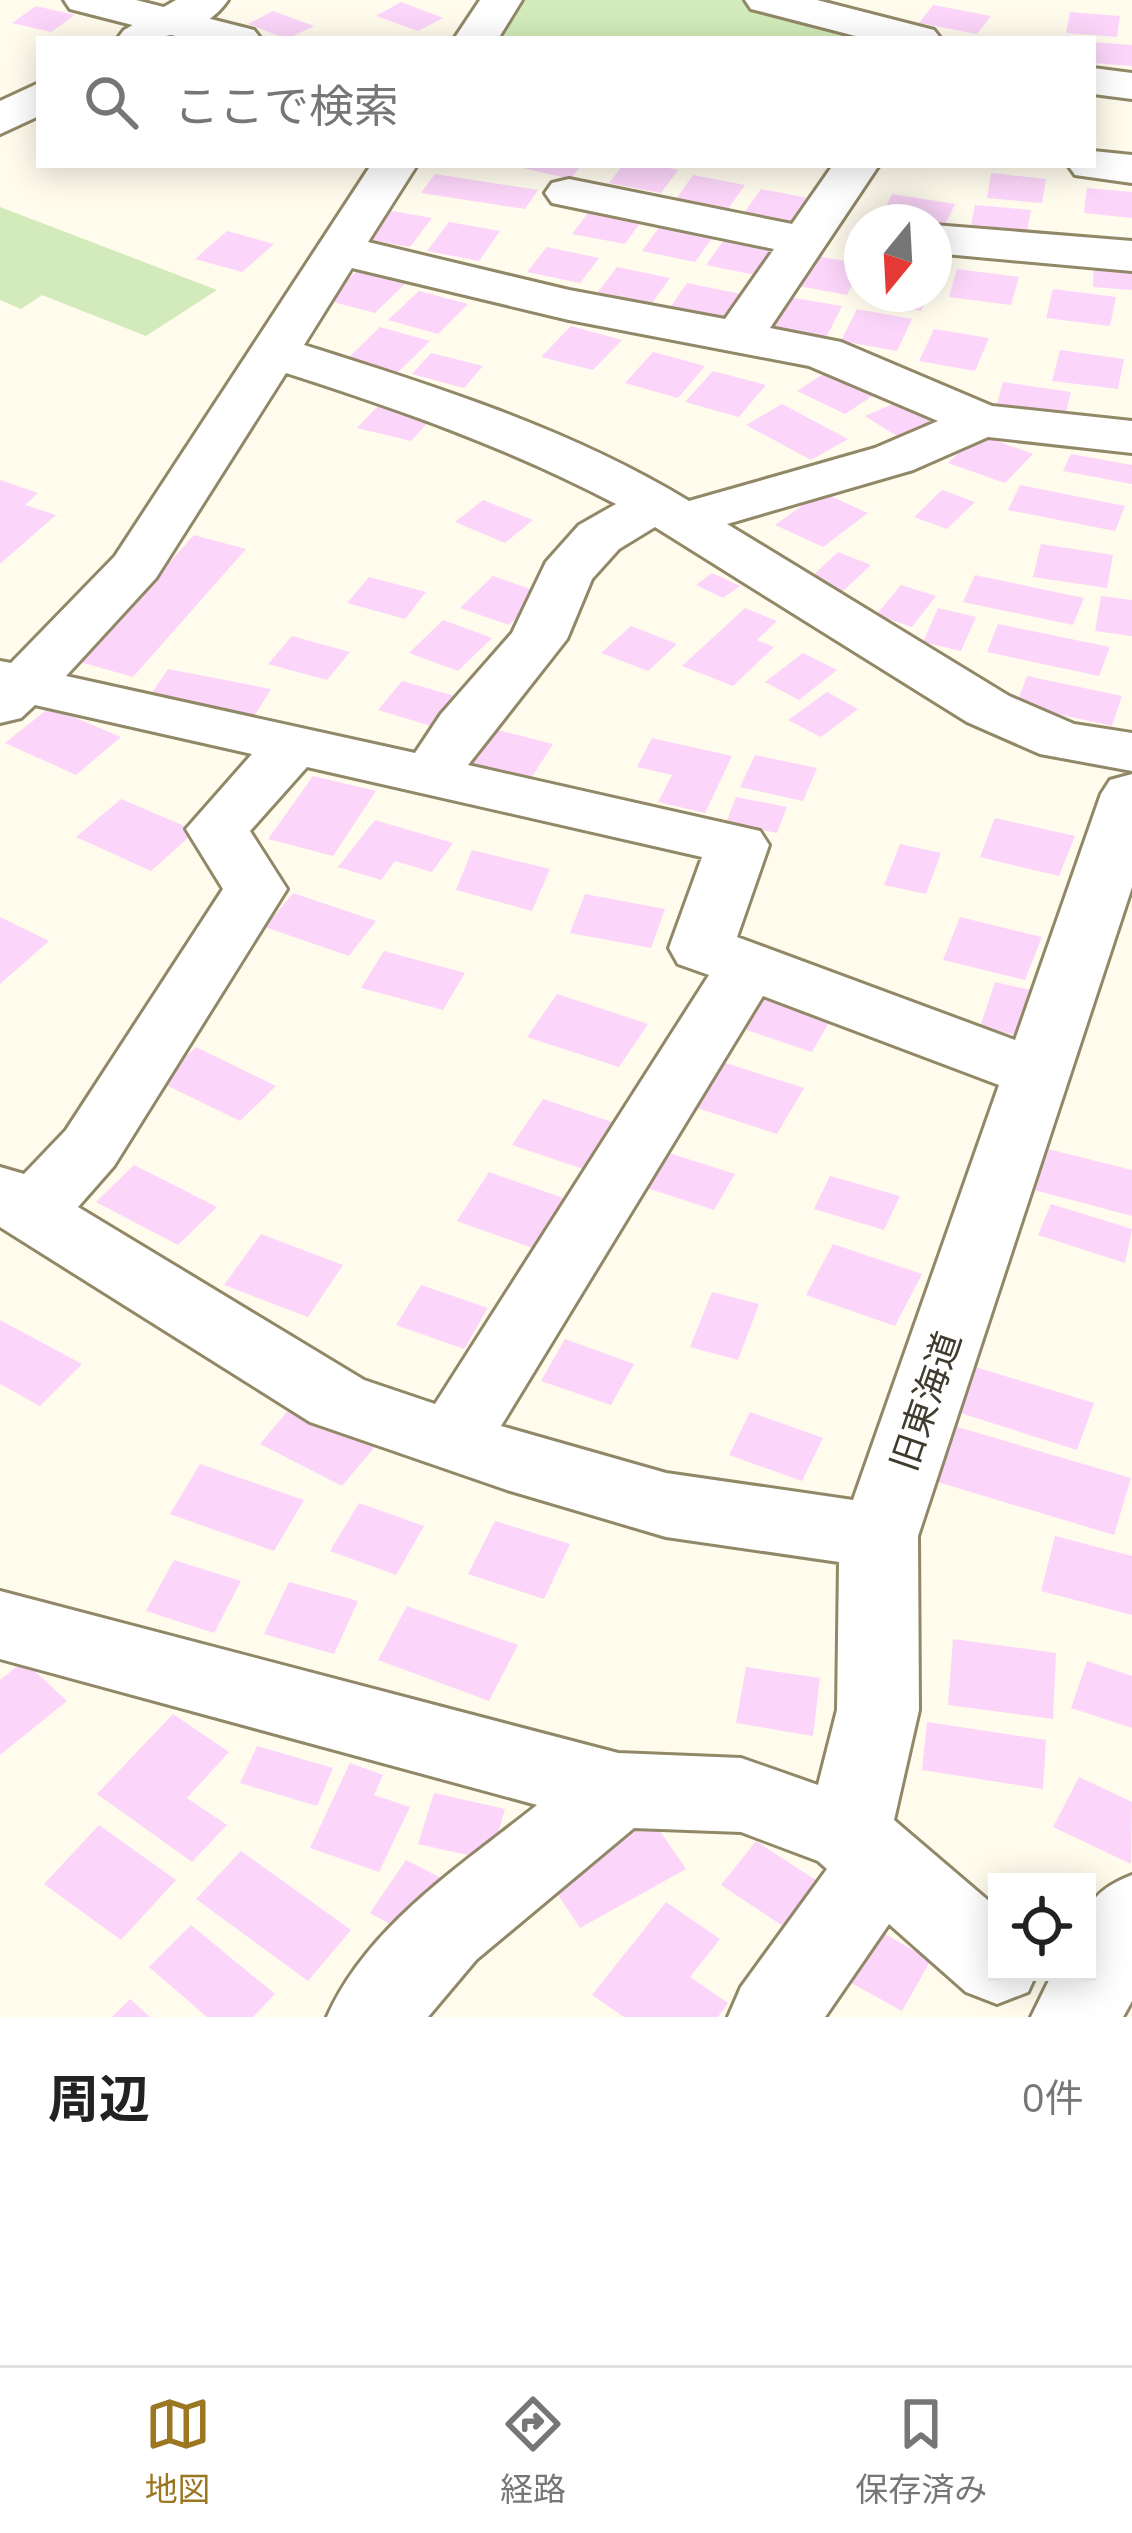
<!DOCTYPE html>
<html lang="ja">
<head>
<meta charset="utf-8">
<style>
	:root { --surface:#fff; --page:#f2f2f2; --text:#222; --muted:#767676; --line:#e0e0e0; --accent:#9b7722 }
	body { margin:0; font-family:"IBM Plex Sans","Noto Sans JP",sans-serif; background:var(--page); color:var(--text) }
	.controls { position:absolute; right:36px; bottom:36px; display:grid; overflow:hidden; border-radius:0px; box-shadow:0 6px 30px #0003 }
	.controls button { width:108px; height:108px; display:grid; place-items:center; padding:0; border:0; border-bottom:3px solid var(--line); background:var(--surface); color:var(--text); font:60px sans-serif }
	.compass { position:absolute; left:844px; top:204px; width:108px; height:108px; border-radius:50%; background:var(--surface); box-shadow:0 6px 30px #0003; rotate:198deg }
	.list { margin:0; padding:0; list-style:none }
	h2 { display:flex; justify-content:space-between; align-items:center; height:156px; margin:0; padding:0 48px; font-size:51px }
	h2 small { font-size:39px; font-weight:400; color:var(--muted) }
	.icon { flex:none; width:66px; height:66px; fill:none; stroke:currentColor; stroke-width:2; stroke-linecap:round; stroke-linejoin:round }
	.map { position:relative; flex:none; width:1132px; height:2017px; overflow:hidden }
	.search { position:absolute; background:var(--surface); box-shadow:0 6px 30px #0003; left:36px; right:36px; top:36px; height:132px; display:flex; align-items:center; gap:30px; box-sizing:border-box; padding:0 42px; border-radius:0px; color:var(--muted); font-size:45px }
	.sheet { height:348px; background:var(--surface) }
	nav { display:flex; justify-content:space-around; align-items:center; box-sizing:border-box; height:168px; border-top:3px solid var(--line); background:var(--surface); font-size:33px; color:var(--muted) }
	nav a { display:grid; justify-items:center; gap:6px }
	nav .on { color:var(--accent) }
	.map>svg:first-child { display:block }
</style>
</head>
<body>
<div class="map">
<svg width="1132" height="2017" viewBox="0 0 1132 2017">
	<rect width="100%" height="100%" fill="#fffbed"/>
	<!-- green -->
	<path fill="#d3ebba" d="M501,0h265l153,39h-436z
		M0,207l217,83 -71,46 -104,-41 -21,14 -21,-9z"/>
	<!-- building -->
	<path fill="#fcd6fa" d="M401,2l42,16 -25,13 -42,-15z
		M933,5l58,11 -14,18 -58,-11z
		M36,6l39,9 -24,17 -39,-9z
		M273,11l41,15 -27,13 -39,-15z
		M1070,12l50,4 -3,21 -51,-4z
		M1093,42l39,3v21l-39,-3z
		M509,165h72l-10,14z
		M623,165h31l24,5 -17,23 -52,-10z
		M991,173l55,6 -4,24 -55,-5z
		M435,174l103,16 -13,19 -104,-16z
		M693,175l52,10 -17,24 -52,-10z
		M1087,188l45,4v26l-48,-5z
		M761,189l52,10 -16,24 -53,-10z
		M892,194l63,10 -10,21 -63,-10z
		M975,205l56,5 -5,26 -56,-6z
		M381,209l51,9 -22,29 -51,-9z
		M591,209l52,10 -18,25 -53,-10z
		M449,222l51,9 -21,30 -52,-10z
		M660,226l53,11 -18,25 -53,-11z
		M227,231l47,13 -32,28 -47,-13z
		M724,240l53,11 -17,25 -54,-11z
		M547,247l52,11 -19,25 -53,-11z
		M810,255l52,9 -15,31 -54,-10z
		M1094,264l38,3v23l-39,-3z
		M617,267l53,11 -18,25 -54,-11z
		M957,269l62,8 -8,28 -62,-8z
		M357,271l48,13 -30,29 -49,-13z
		M687,283l54,11 -17,26 -55,-11z
		M1053,289l63,8 -6,29 -64,-8z
		M419,291l49,13 -30,30 -50,-14z
		M870,294h59l-8,17 -55,-10z
		M788,297l54,9 -16,32 -55,-10z
		M857,309l55,10 -15,32 -56,-10z
		M571,326l51,14 -29,30 -52,-13z
		M380,327l50,14 -32,31 -50,-14z
		M934,329l55,9 -14,33 -56,-10z
		M1060,350l64,9 -6,30 -66,-8z
		M653,352l52,14 -27,32 -53,-15z
		M431,353l52,13 -19,22 -52,-14z
		M713,371l53,14 -27,32 -54,-15z
		M828,371l49,22 -32,21 -48,-23z
		M1003,382l68,10 -7,28 -69,-9z
		M902,400l38,24 -37,16 -38,-24z
		M782,404l66,35 -37,21 -65,-35z
		M379,405l53,13 -21,23 -54,-13z
		M978,434l55,20 -28,29 -57,-20z
		M1071,454l61,11v19l-69,-13z
		M0,480l38,13 -13,12 31,10 -56,49z
		M1020,485l105,21 -10,25 -107,-21z
		M942,490l33,12 -28,27 -33,-12z
		M821,492l47,21 -45,34 -48,-22z
		M483,500l50,20 -28,23 -50,-21z
		M194,535l52,14 -113,128 -53,-15z
		M1041,544l72,11 -6,33 -74,-11z
		M838,552l33,13 -30,28 -33,-13z
		M712,573l28,13 -17,12 -27,-13z
		M975,575l109,23 -11,27 -110,-23z
		M493,576l48,17 -32,32 -49,-17z
		M369,577l57,15 -21,27 -58,-16z
		M901,585l35,11 -24,31 -36,-12z
		M1101,596l31,4v36l-37,-5z
		M745,608l32,13 -20,19 17,7 -41,39 -51,-20z
		M938,608l38,9 -15,34 -38,-9z
		M443,620l49,18 -34,33 -49,-18z
		M998,624l112,23 -11,29 -112,-24z
		M631,626l46,18 -29,27 -47,-18z
		M292,636l58,16 -23,28 -59,-16z
		M803,653l34,17 -38,30 -34,-18z
		M168,669l103,20 -16,26 -104,-21z
		M1027,676l95,20 -10,30 -96,-21z
		M402,681l60,17 -24,30 -60,-18z
		M827,692l31,17 -37,28 -33,-17z
		M50,707l71,30 -45,38 -71,-32z
		M490,728l63,16 -23,36 -63,-16z
		M652,738l80,18 -27,57 -47,-11 14,-27 -35,-8z
		M755,755l62,13 -14,33 -63,-14z
		M313,776l63,15 -43,65 -65,-17z
		M736,797l51,10 -10,26 -51,-10z
		M121,799l75,32 -45,40 -75,-34z
		M995,818l80,18 -16,40 -79,-19z
		M375,820l78,23 -21,29 -37,-11 -14,19 -43,-13z
		M900,844l41,9 -15,41 -42,-9z
		M472,850l78,19 -18,42 -76,-21z
		M293,893l83,28 -27,35 -84,-29z
		M585,894l80,15 -14,39 -81,-15z
		M0,917l49,24 -49,43z
		M960,917l82,20 -17,43 -82,-20z
		M384,951l81,22 -22,37 -82,-22z
		M758,982l80,25 -26,45 -80,-27z
		M995,982l44,10 -14,45 -45,-10z
		M557,994l91,30 -29,43 -92,-30z
		M196,1047l80,39 -36,35 -80,-39z
		M722,1062l82,26 -27,46 -83,-27z
		M543,1099l81,27 -29,47 -83,-28z
		M1032,1145l100,25v46l-113,-30z
		M669,1153l66,21 -21,36 -67,-22z
		M134,1165l83,42 -39,38 -82,-43z
		M489,1172l83,29 -31,50 -84,-30z
		M830,1176l70,20 -16,34 -70,-21z
		M1051,1204l81,25 -7,34 -87,-28z
		M261,1234l82,31 -35,52 -84,-32z
		M833,1244l89,30 -27,52 -89,-31z
		M421,1285l67,23 -24,41 -68,-24z
		M712,1292l47,12 -21,56 -48,-13z
		M0,1320l82,44 -42,42 -40,-22z
		M565,1339l69,25 -23,41 -70,-24z
		M969,1365l125,38 -17,47 -126,-40z
		M295,1402l83,41 -36,43 -82,-42z
		M750,1412l73,26 -21,43 -73,-26z
		M951,1425l180,53 -17,57 -183,-55z
		M200,1464l104,36 -30,51 -104,-37z
		M359,1503l65,23 -28,49 -66,-24z
		M495,1521l75,23 -26,55 -76,-25z
		M1055,1536l77,20v59l-91,-24z
		M174,1560l67,21 -27,52 -68,-22z
		M289,1582l69,19 -24,53 -70,-20z
		M407,1606l111,39 -29,56 -111,-41z
		M953,1639l103,14 -3,66 -105,-14z
		M24,1661l43,40 -67,54v-75z
		M1087,1661l45,15v52l-61,-20z
		M746,1667l74,11 -7,58 -77,-13z
		M173,1714l56,38 -42,46 40,27 -35,37 -95,-68z
		M927,1722l119,18 -3,49 -121,-19z
		M257,1746l76,22 -16,38 -77,-23z
		M350,1763l33,12 -9,20 36,12 -31,65 -69,-24z
		M1079,1777l53,25 -1,62 -78,-37z
		M434,1793l71,16 -15,51 -72,-16z
		M651,1818l35,51 -106,59 -35,-53z
		M99,1825l77,55 -55,60 -77,-56z
		M756,1841l75,49 -33,46 -77,-51z
		M241,1851l110,79 -43,51 -112,-82z
		M406,1860l45,23 -36,55 -45,-25z
		M666,1902l54,37 -30,38 38,26 -10,14h-94l-32,-22z
		M191,1925l84,69 -22,23h-46l-58,-50z
		M869,1925l62,35 -29,51 -63,-35z
		M130,1999l20,18h-38z"/>
	<g fill="none" stroke-linecap="round" stroke-linejoin="round">
		<!-- street casing -->
		<g stroke="#918867" stroke-width="6">
			<path id="street" d="M64,0h72l118,30 7,9h-74l-117,-30z
				M480,0h42l-24,39h-44z
				M745,0h72l117,30 7,9h-74l-116,-30z
				M1093,68l39,5v26l-39,-5z
				M1093,151l39,4v28l-57,-8 -7,-10h25z
				M371,165h46l-49,77 201,48 156,29 49,-70 -222,-46 -7,-10 7,-10 17,-4 223,45 41,-59h46l-109,163 71,14 151,64 140,15v32l-144,-16 -75,33 -186,54 282,172 65,28 58,9v38l-92,-17 -73,-32 -312,-195 -36,22 -27,30 -25,60 -99,126 292,66 9,14 -32,92 278,103 86,-246 9,-14 22,-6v113l-214,649 1,174 -25,110 103,88v64h40l-9,20 -31,12 -31,-12 -77,-68 -64,93h-97l13,-30 86,-118 -9,-8 -77,-29 -107,-4 -158,132 -48,57h-101c40,-91 135,-152 210,-212l-537,-146v-68l618,162 123,5 77,27 19,-75 2,-148 -173,-25 -159,-47 -197,-68 -310,-195v-60l24,7 42,-44 157,-241 -37,-60 66,-75 -217,-49 -14,13 -21,5v-62l11,2 104,-107zM352,268l217,52 240,46 129,55 -63,27 -186,53c-120,-73 -253,-114 -385,-156zM286,373c115,37 223,75 330,131l-37,21 -33,37 -34,71 -71,81 -26,39 -349,-77 90,-98zM307,767l395,90 -33,91 9,16 31,11 -274,429 -71,-24 -286,-173 36,-41 173,-277 -37,-58zM763,996l236,89 -146,415 -187,-27 -165,-47z
				M934,225l198,16v30l-198,-18z
				M1132,1875v126l-9,16h-92l22,-45h34c0,-53 -11,-75 45,-97z"/>
		</g>
		<!-- secondary casing -->
		<g stroke="#918867" stroke-width="6">
			<path id="secondary" d="M176,0h52c-25,37 -71,39 -111,39l7,-9z
				M39,83v33l-39,18v-33z"/>
		</g>
		<!-- street -->
		<use href="#street" fill="#fff" fill-rule="evenodd"/>
		<!-- secondary -->
		<use href="#secondary" fill="#fff" fill-rule="evenodd"/>
	</g>
	<g text-anchor="middle" dominant-baseline="central" stroke-width="10" stroke-linejoin="round" paint-order="stroke">
		<!-- street labels -->
		<g font-size="36" fill="#3f3b2d" stroke="#fff">
			<text transform="translate(925 1401) rotate(-71)">旧東海道</text>
		</g>
	</g>
</svg>
<div class="controls">
<button><svg class="icon" aria-label="locate" viewBox="0 0 24 24"><circle cx="12" cy="12" r="6"/><path d="M12 2v4M12 18v4M2 12h4M18 12h4"/></svg></button>
</div>
<svg class="compass" viewBox="-18 -18 36 36"><path d="M0-13l5 13h-10z" fill="#e53935"/><path d="M0 13l5-13h-10z" fill="#767676"/></svg>
<div class="search"><svg class="icon" aria-label="search" viewBox="0 0 24 24"><circle cx="10" cy="10" r="6"/><path d="M15 15l6 6"/></svg>ここで検索</div>
</div>
<section class="sheet">
<h2>周辺<small>0件</small></h2>
<ul class="list">
</ul>
</section>
<nav>
<a class="on"><svg class="icon" aria-label="map" viewBox="0 0 24 24"><path d="M3 6l6-2 6 2 6-2v14l-6 2-6-2-6 2zM9 4v14M15 6v14"/></svg>地図</a>
<a><svg class="icon" aria-label="directions" viewBox="0 0 24 24"><path d="M12 3l9 9-9 9-9-9zM9 14v-3h6M13 9l2 2-2 2"/></svg>経路</a>
<a><svg class="icon" aria-label="saved" viewBox="0 0 24 24"><path d="M7 4h10v16l-5-4-5 4z"/></svg>保存済み</a>
</nav>
</body>
</html>
